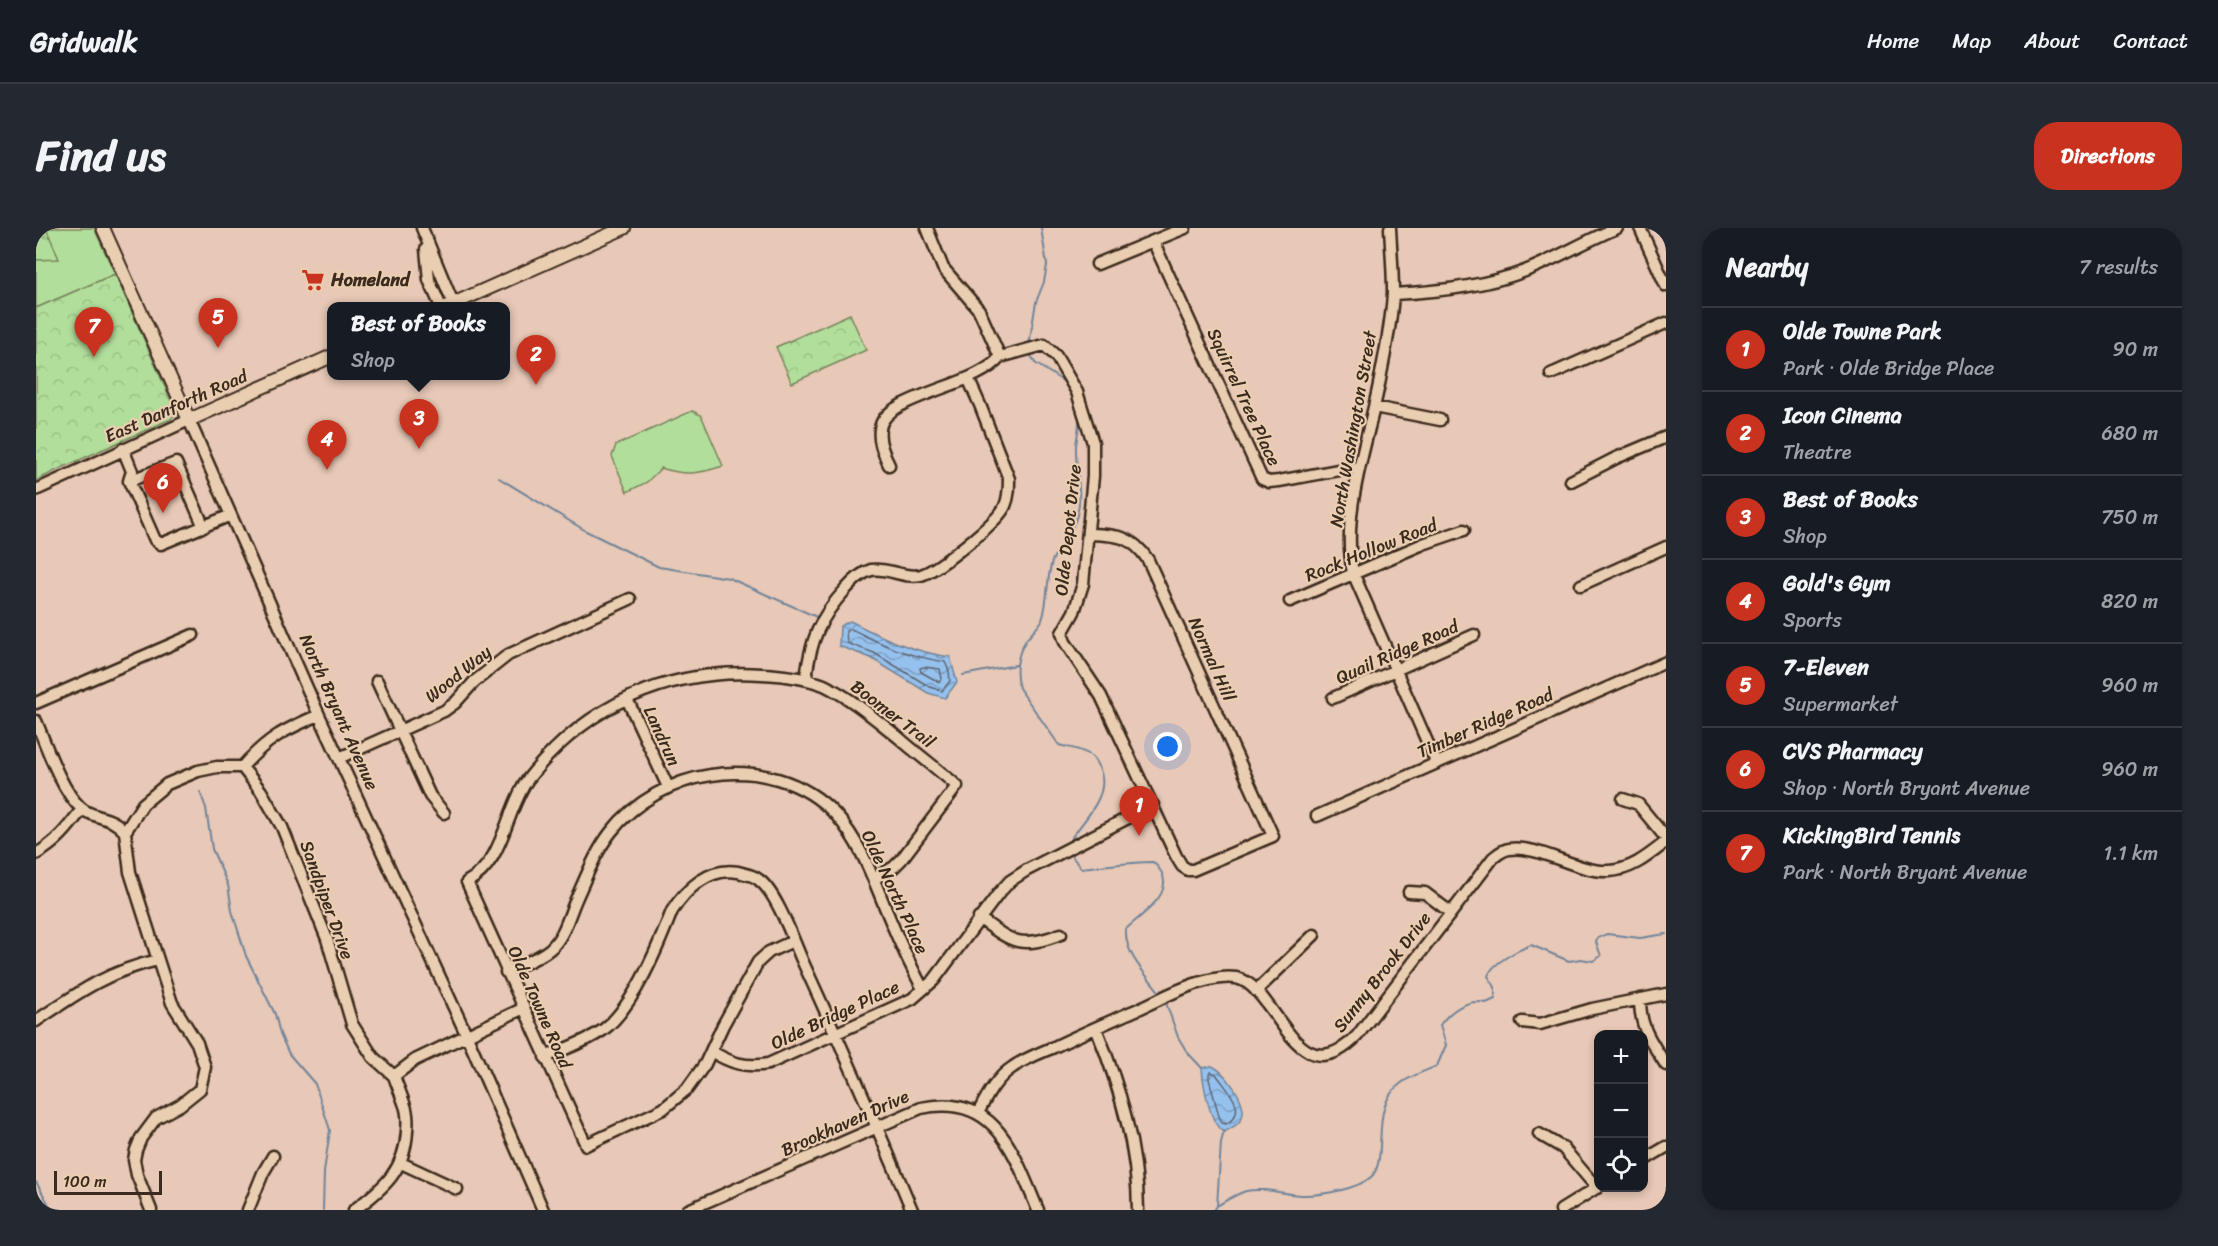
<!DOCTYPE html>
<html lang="en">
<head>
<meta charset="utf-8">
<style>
	:root { --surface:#171b24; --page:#242831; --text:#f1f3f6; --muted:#9ea1a6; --line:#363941; --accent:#c8321e }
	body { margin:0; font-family:Sriracha,sans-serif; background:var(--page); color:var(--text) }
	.controls { position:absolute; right:18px; bottom:18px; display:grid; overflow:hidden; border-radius:12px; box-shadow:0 3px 9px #0003 }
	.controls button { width:54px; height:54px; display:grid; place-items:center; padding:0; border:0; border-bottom:2px solid var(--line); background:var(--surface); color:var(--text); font:30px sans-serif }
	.scale { position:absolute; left:18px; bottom:15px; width:108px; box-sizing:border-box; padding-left:6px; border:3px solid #3b2a1e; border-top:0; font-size:16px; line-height:21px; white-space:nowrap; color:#3b2a1e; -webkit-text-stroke:4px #eaceb1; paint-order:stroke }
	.you { position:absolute; left:1132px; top:519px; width:21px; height:21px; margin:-15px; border:4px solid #fff; border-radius:50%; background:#1a73e8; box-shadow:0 0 0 9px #1a73e833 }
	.badge { display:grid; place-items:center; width:39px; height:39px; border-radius:50%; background:var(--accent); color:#fff; font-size:20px; font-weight:700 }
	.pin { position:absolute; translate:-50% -50px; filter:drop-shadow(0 2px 3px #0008) }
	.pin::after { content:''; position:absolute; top:32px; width:21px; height:18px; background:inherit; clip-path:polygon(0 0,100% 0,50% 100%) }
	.popup { position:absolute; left:291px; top:74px; width:183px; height:78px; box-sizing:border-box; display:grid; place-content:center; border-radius:12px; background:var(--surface); filter:drop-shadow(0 2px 4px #0005); font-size:20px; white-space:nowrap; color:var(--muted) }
	.popup b { font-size:22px; color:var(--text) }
	.popup::after { content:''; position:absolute; left:50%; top:100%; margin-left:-12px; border:12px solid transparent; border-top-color:var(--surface) }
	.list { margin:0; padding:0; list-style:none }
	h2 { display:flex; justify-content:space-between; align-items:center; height:78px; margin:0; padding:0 24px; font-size:26px }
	h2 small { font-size:20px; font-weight:400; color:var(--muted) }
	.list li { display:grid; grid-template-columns:39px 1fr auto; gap:18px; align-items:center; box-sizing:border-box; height:84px; padding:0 24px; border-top:2px solid var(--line) }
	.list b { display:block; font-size:22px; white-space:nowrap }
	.list p { margin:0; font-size:20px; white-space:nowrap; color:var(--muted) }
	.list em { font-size:20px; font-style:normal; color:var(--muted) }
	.icon { flex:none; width:33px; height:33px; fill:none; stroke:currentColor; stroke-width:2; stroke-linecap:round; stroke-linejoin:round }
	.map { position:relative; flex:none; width:1630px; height:982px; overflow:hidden; border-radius:24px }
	header { display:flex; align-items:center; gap:36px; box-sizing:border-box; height:84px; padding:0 30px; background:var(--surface); border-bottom:2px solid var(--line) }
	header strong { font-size:28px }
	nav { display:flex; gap:33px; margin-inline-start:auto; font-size:21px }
	.intro { display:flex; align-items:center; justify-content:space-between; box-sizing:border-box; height:144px; padding:0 36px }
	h1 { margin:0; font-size:42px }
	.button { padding:15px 27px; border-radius:24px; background:var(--accent); color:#fff; font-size:21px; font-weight:700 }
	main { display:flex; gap:36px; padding:0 36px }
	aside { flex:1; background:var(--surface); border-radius:24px; box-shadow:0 3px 9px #0003 }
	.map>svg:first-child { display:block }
</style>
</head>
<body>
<header>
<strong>Gridwalk</strong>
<nav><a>Home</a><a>Map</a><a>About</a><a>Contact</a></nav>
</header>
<div class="intro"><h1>Find us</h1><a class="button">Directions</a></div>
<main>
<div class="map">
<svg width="1630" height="982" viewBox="0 0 1630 982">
	<defs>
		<pattern id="forest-firs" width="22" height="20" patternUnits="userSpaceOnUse" patternTransform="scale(1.5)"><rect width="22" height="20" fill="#b2de9b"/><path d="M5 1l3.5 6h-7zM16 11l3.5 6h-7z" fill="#9abf85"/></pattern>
		<pattern id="park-crowns" width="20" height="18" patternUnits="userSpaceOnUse" patternTransform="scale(1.5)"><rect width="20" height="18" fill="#b2de9b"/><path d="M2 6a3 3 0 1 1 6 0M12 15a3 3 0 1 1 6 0" fill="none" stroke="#9abf85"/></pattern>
		<pattern id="water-waves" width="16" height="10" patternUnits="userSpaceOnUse" patternTransform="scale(1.5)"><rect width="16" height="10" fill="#95c1ee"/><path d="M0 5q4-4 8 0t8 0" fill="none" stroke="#7b9dc0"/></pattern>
	</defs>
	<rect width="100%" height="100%" fill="#e8c8b6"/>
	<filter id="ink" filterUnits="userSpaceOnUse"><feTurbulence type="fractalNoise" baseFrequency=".0167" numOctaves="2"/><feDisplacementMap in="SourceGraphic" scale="12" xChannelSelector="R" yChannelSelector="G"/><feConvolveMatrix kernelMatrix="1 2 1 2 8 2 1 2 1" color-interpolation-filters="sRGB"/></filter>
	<g filter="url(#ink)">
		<!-- grass -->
		<path fill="#b2de9b" stroke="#76845c" stroke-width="1.5" d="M0,0h58l21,46 -79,34z
			M656,183l9,4 22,51c-25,8 -37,10 -62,2l-14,14 -20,10 -15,-36 4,-11z"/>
		<!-- forest -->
		<path fill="url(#forest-firs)" stroke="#76845c" stroke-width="1.5" d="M0,0h10l13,31 -23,1z"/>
		<!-- park -->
		<path fill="url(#park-crowns)" stroke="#76845c" stroke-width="1.5" d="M79,46l61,138 -5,7 -114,51 -21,11v-173z
			M814,86l16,36 -74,33 -16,-36z"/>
		<!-- water -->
		<path fill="url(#water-waves)" stroke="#71859b" stroke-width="1.5" d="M814,393c33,17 64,31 100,36l7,25 -12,16 -17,-5 -57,-35 -32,-12 1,-20z
			M1176,838c13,5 36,37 30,51 -3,8 -11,11 -18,15 -14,-6 -21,-49 -22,-64z"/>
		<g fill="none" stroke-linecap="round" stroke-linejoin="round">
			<!-- shore -->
			<path stroke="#5f6671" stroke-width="1.5" d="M815,401c34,17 57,27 94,33l4,9 1,10 -8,10 -12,-4 -56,-34 -27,-10 -1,-12z
				M888,439l16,2 2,10 -3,3 -18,-10 -1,-4z
				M1175,844l5,2c11,16 34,37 10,50l-4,-1 -3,-7 -10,-37v-5z"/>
			<!-- stream -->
			<path stroke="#71859b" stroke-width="2" d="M993,117l7,-43 8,-20 3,-17 -6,-37
				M994,126l5,9 31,20
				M463,250l87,53 73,36 70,11 90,40
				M927,447l53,-10
				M164,564l6,16 6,41 16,36 4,26 14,45 29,58 5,20 9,20 26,30 15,46 -6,42 -1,38
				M1035,614l1,-5c14,-19 41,-46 26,-71 -2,-4 -4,-8 -8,-11 -9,-6 -20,-7 -31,-10l-40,-57c-5,-15 -2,-34 7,-48 5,-6 11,-12 15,-18 7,-12 5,-46 12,-63 7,-15 20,-27 24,-44 6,-22 -2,-47 -1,-69 1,-11 4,-20 3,-31
				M1035,623v4l10,13c24,-2 48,-6 72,-6 30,27 -8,49 -27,67 -2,25 20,45 34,64
				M1129,772l13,37 9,15 15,16
				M0,954l16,28
				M1181,978c10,-6 19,-12 29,-15 20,-4 39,4 59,4 17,0 53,-6 66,-18 19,-18 -3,-69 29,-93 10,-8 25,-13 37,-18l9,-21 -6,-20c10,-14 27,-27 46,-22l9,-4v-12l-7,-11c4,-13 30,-26 43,-31l38,16 12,-2 12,2 8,-5 -5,-14 2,-4 9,-4 33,4 26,-4
				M1178,982l3,-4 4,-63 3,-12"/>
			<!-- minor casing -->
			<g stroke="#3b2a1e" stroke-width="15">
				<path id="minor" d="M386,0l31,75
					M891,0l16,40 36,42 21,47
					M1354,0c1,21 3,43 3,64 -1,27 -7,56 -12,82 -11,64 -41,135 -28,199l83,189
					M1604,0l26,58
					M1117,13l109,238 7,3 10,-1 65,-12 15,-1
					M390,21l3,31 12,27
					M1061,36l88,-36
					M1357,66c41,-2 93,-8 132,-23 31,-12 60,-30 92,-43
					M964,129l44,-12 12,11 21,36 16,51v33l-10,108 -9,28 -12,21 3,9 36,54 75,160 6,10 6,4h5l80,-34 -125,-276c-16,-25 -32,-25 -60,-26
					M1515,146l115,-51
					M1338,179l66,13
					M87,221l9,22 -3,10 26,59 6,4 70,-29
					M853,237c-5,-11 -11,-23 -9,-36 3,-34 98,-42 120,-72
					M93,253l47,-18 28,64
					M1535,253l45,-23 50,-21
					M0,262l153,-70 130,295 148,321 76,174
					M1545,357l85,-38
					M1254,373l133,-57 41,-14
					M770,451c4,-38 14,-62 40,-90 7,-8 15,-16 25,-19 17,-3 33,9 50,5 17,-5 77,-53 84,-69 4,-9 4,-18 4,-27l-29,-74 -12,-27
					M341,453l53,115 14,17
					M1297,470l141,-63
					M591,471l41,88
					M0,475l157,-68
					M0,493c10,24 26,71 45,87 12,11 31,7 44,24l5,40 28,88 14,43 25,40 8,24 -5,22 -20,16 -24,13 -15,20 -5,12 -2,10 3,15 14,35
					M303,530l105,-47 11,-8 19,-21 34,-27 122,-56
					M206,539l19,24 21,36 45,112 25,85 21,33 21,19
					M1587,571l15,5 28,34
					M1281,588l349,-154
					M89,604l18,-28 24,-20 31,-13 19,-4h25c26,-29 42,-37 77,-52
					M0,626c20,-11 32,-26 46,-45
					M1373,664l16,1 25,19
					M943,690c34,25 41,31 82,16
					M757,713l-24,11 -11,10 -35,63 -18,39 -18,25 -24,20 -77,36 -119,-263c37,-19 38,-71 61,-103 58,-74 140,-111 234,-105 21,1 41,3 62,11 27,13 50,33 74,52 19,17 40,32 59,49l-56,74 -7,7 -20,12
					M470,744c14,-7 32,-13 44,-23 15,-13 19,-35 27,-52 10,-22 19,-46 34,-65 23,-30 63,-52 100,-57 45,-7 93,5 125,40 27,30 40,72 56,109 9,22 20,44 31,65
					M1220,763l58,-56
					M1604,771c0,30 11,42 26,66
					M0,793c43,-29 70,-49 122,-61
					M1486,794l18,2 52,-15 74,-15
					M1060,800c23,57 42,119 42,182
					M675,823c19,12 35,17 57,13l144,-65 22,-19 65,-87 11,-12 17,-11 126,-65
					M509,829c19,-8 41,-15 58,-27 30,-22 55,-83 69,-119 14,-22 37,-44 66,-39 7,2 16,3 21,8 17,12 34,59 43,80 38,83 75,166 110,250
					M358,848l21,-16 109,-52
					M942,885c9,-17 18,-35 35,-46 13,-9 27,-14 41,-20 25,-12 50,-23 75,-34 22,-9 44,-22 66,-29 12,-4 28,-8 41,-6 41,7 59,121 121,58l136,-178c5,-4 9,-8 16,-9 29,-5 69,24 100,22 23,-1 40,-16 57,-29
					M1503,906l24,14 34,40
					M1608,932l22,-13
					M365,935l56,26
					M212,982l15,-37 10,-17
					M318,982c30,-22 51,-40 53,-79 1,-10 1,-19 -3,-28 -3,-9 -7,-18 -10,-27
					M652,982l233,-102c76,-16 93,46 117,102
					M1525,982l37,-23"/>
			</g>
			<!-- major casing -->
			<g stroke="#3b2a1e" stroke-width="16">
				<path id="major" d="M67,0l86,192 143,-64
					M410,79l178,-79"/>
			</g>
			<!-- minor -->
			<use href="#minor" stroke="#eaceb1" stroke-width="10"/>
			<!-- major -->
			<use href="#major" stroke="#eaceb1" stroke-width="12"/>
		</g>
	</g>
	<!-- icons -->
	<defs>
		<g id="supermarket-bare" transform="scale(1.8)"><path d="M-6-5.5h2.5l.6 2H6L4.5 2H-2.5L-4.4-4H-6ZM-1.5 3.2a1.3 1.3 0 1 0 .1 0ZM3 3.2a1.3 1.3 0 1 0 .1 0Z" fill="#c8321e" stroke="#eaceb1" stroke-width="2.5" paint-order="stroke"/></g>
	</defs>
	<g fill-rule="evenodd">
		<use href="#supermarket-bare" x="277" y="52"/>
	</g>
	<g text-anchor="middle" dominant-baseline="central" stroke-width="4.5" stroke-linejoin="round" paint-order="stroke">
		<!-- poi labels -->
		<g font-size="18" font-weight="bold" fill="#3b2a1e" stroke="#eaceb1" text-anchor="start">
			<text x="295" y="52">Homeland</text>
		</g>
		<!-- street labels -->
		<g font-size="18" fill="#3b2a1e" stroke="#eaceb1">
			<text transform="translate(1208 169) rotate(65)">Squirrel Tree Place</text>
			<text transform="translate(140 178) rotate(-24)">East Danforth Road</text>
			<text transform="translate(1317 201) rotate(-80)">North Washington Street</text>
			<text transform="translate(1032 302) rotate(-84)">Olde Depot Drive</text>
			<text transform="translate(1335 322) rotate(-22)">Rock Hollow Road</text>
			<text transform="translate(1361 424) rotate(-24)">Quail Ridge Road</text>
			<text transform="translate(1176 431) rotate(66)">Normal Hill</text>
			<text transform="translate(422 446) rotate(-39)">Wood Way</text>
			<text transform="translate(303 484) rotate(66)">North Bryant Avenue</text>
			<text transform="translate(857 486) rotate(37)">Boomer Trail</text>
			<text transform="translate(1449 495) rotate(-24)">Timber Ridge Road</text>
			<text transform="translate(626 508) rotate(65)">Landrun</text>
			<text transform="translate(859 664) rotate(65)">Olde North Place</text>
			<text transform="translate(291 672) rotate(70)">Sandpiper Drive</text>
			<text transform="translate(1346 744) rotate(-52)">Sunny Brook Drive</text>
			<text transform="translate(504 779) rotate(66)">Olde Towne Road</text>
			<text transform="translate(799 787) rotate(-25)">Olde Bridge Place</text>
			<text transform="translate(809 895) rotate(-24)">Brookhaven Drive</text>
		</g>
	</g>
</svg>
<div class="controls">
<button>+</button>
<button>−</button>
<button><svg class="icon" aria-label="locate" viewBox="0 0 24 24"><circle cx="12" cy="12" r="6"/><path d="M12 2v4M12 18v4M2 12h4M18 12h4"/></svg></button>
</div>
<div class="scale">100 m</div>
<div class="you"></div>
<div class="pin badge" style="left:1103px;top:608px">1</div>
<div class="pin badge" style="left:500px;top:157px">2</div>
<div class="pin badge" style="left:383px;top:221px">3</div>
<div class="popup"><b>Best of Books</b>Shop</div>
<div class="pin badge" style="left:291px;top:242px">4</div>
<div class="pin badge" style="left:182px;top:120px">5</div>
<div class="pin badge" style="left:127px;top:285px">6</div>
<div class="pin badge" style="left:58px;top:129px">7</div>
</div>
<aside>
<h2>Nearby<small>7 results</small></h2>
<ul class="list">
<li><span class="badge">1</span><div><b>Olde Towne Park</b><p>Park · Olde Bridge Place</p></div><em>90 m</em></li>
<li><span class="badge">2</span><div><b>Icon Cinema</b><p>Theatre</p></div><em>680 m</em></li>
<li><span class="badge">3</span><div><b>Best of Books</b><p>Shop</p></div><em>750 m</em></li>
<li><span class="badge">4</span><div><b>Gold's Gym</b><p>Sports</p></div><em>820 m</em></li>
<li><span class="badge">5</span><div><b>7-Eleven</b><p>Supermarket</p></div><em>960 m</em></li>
<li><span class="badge">6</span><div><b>CVS Pharmacy</b><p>Shop · North Bryant Avenue</p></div><em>960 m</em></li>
<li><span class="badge">7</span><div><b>KickingBird Tennis</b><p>Park · North Bryant Avenue</p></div><em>1.1 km</em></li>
</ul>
</aside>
</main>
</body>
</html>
